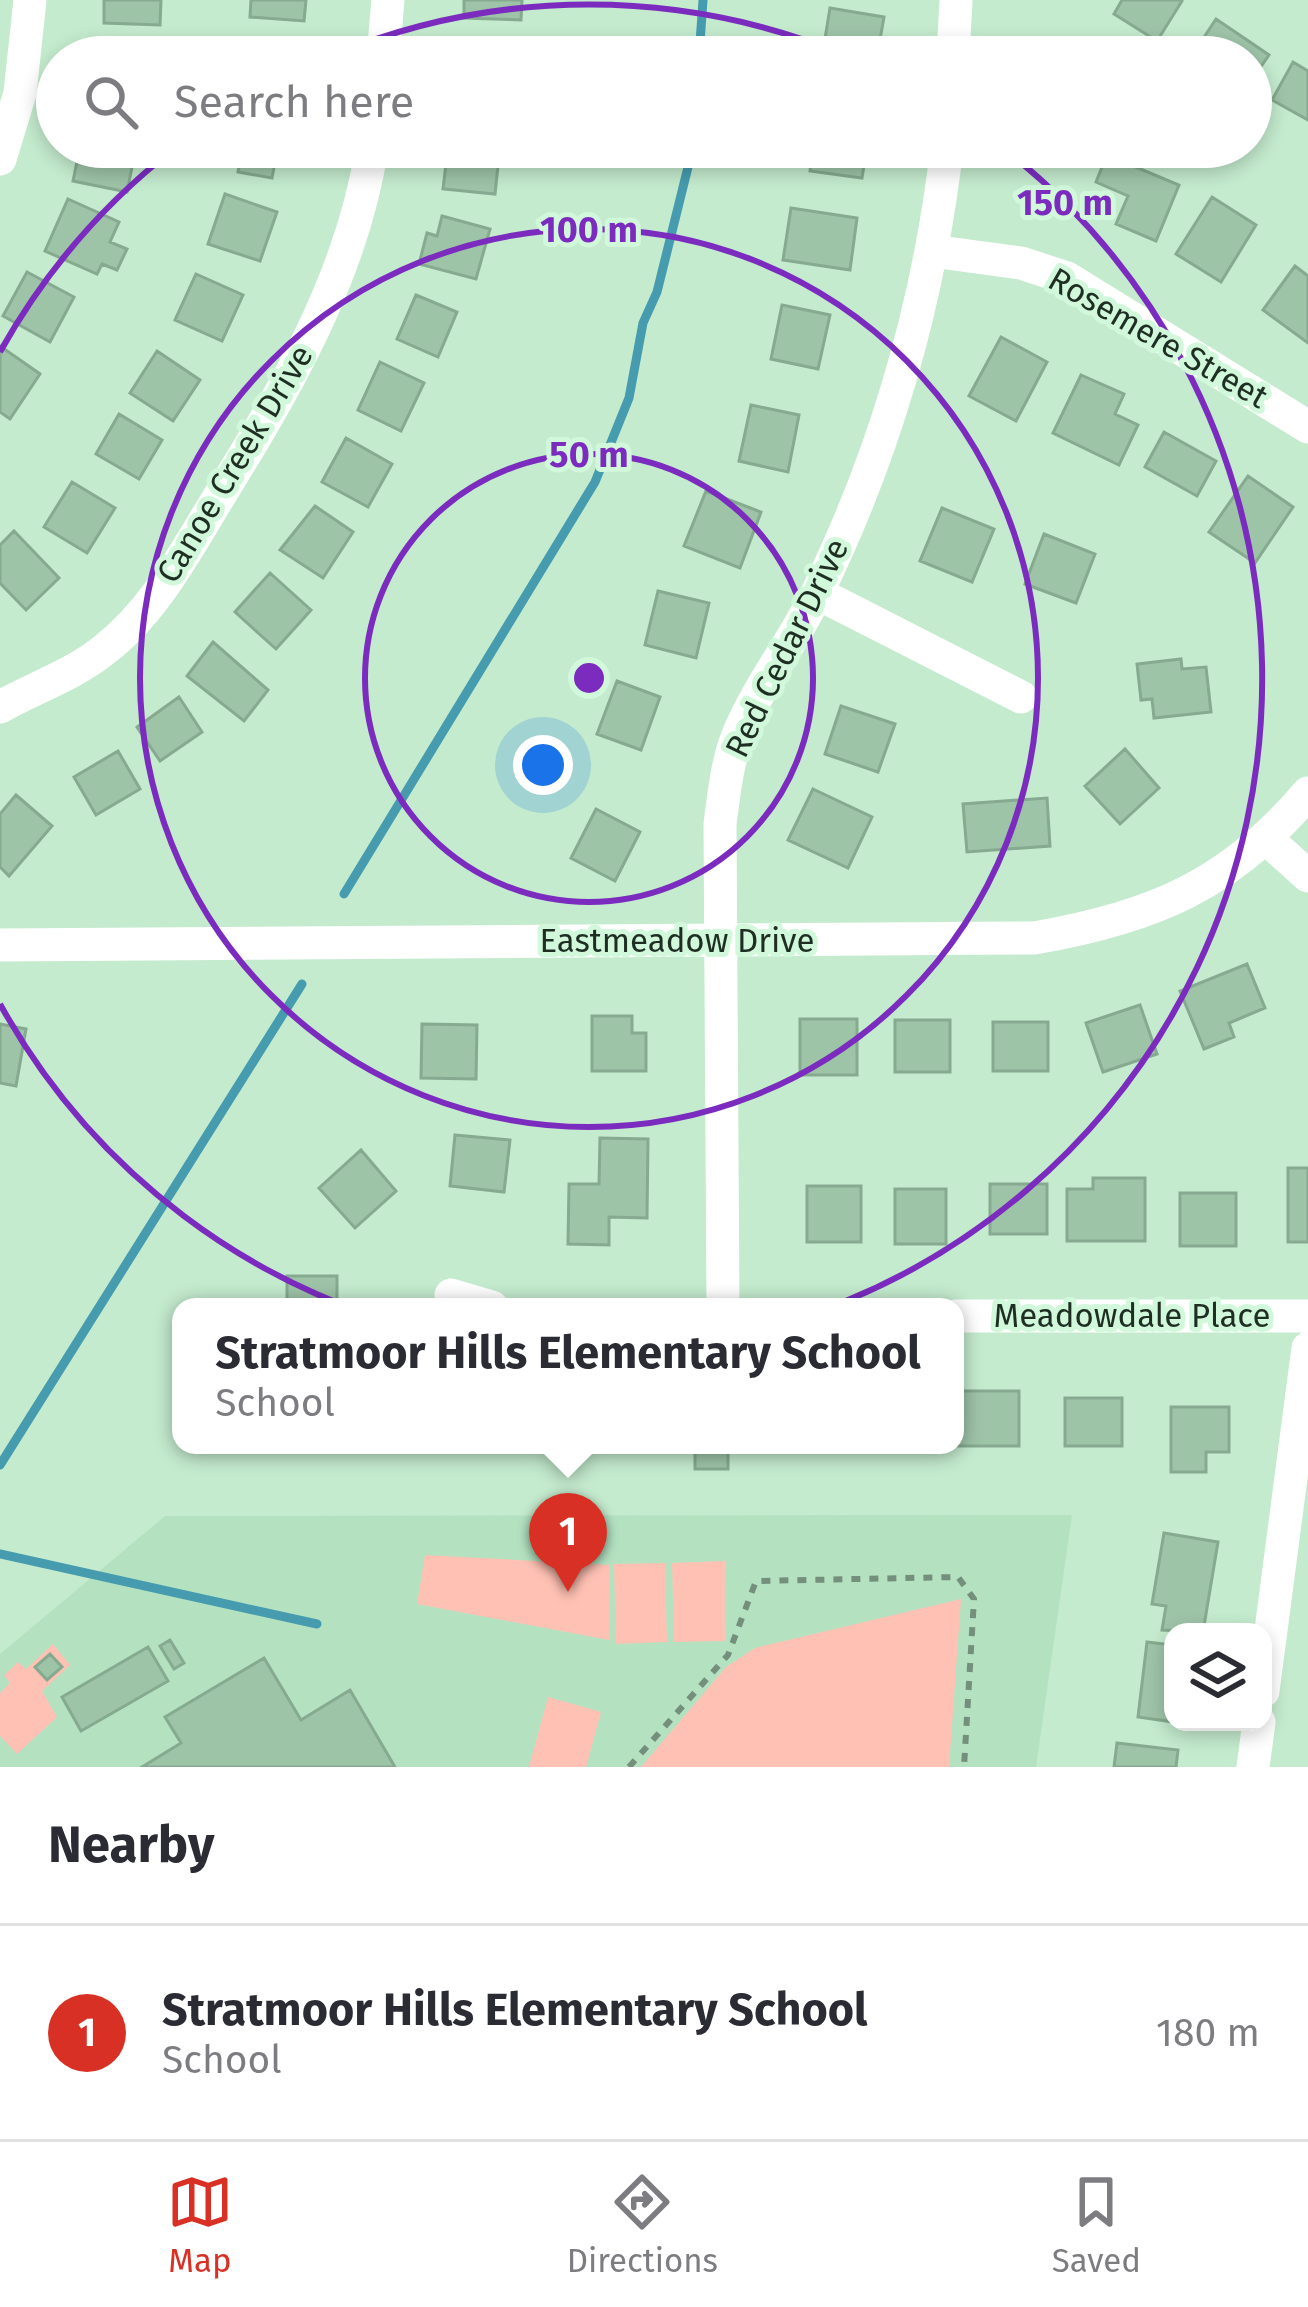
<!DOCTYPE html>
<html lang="en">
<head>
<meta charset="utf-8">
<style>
	:root { --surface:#fff; --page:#f7f7f7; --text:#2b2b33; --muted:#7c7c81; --line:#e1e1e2; --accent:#d93025 }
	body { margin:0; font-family:"Fira Sans",sans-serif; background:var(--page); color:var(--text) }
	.controls { position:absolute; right:36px; bottom:36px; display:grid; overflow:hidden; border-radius:24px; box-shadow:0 6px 18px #0003 }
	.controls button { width:108px; height:108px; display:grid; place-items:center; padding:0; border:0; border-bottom:3px solid var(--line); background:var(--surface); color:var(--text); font:60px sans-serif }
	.you { position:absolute; left:543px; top:765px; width:42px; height:42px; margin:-30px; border:9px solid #fff; border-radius:50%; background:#1a73e8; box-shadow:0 0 0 18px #1a73e833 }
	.badge { display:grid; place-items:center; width:78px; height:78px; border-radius:50%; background:var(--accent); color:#fff; font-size:39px; font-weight:700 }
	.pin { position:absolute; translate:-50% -99px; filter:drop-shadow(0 3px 6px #0008) }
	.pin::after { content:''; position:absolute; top:63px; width:42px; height:36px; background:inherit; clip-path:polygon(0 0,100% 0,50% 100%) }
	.popup { position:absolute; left:172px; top:1298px; width:792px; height:156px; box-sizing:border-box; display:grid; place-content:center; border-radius:24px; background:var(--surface); filter:drop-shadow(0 3px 9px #0005); font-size:39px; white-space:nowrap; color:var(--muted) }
	.popup b { font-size:45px; color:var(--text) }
	.popup::after { content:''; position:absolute; left:50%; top:100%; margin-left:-24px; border:24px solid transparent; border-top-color:var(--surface) }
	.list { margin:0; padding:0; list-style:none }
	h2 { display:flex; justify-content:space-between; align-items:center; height:156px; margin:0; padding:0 48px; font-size:51px }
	h2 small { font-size:39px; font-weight:400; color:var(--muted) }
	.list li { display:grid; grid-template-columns:78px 1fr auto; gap:36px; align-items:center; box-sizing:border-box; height:216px; padding:0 48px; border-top:3px solid var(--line) }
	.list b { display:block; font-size:45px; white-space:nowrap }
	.list p { margin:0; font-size:39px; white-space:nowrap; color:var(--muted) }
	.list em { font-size:39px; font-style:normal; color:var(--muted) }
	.icon { flex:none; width:66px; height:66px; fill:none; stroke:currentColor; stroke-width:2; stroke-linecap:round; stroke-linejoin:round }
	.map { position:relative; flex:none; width:1308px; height:1767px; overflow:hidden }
	.search { position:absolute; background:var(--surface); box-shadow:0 6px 18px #0003; left:36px; right:36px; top:36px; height:132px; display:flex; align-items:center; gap:30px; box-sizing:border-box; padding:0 42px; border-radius:66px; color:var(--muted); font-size:45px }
	.sheet { height:372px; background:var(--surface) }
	nav { display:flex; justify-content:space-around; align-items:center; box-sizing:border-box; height:168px; border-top:3px solid var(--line); background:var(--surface); font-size:33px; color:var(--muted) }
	nav a { display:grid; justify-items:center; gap:6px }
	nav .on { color:var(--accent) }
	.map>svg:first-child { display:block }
</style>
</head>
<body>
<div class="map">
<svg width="1308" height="1767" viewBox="0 0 1308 1767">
	<rect width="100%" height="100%" fill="#c4ebce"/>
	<!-- built -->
	<path fill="#b4e2c1" d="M1072,1515l-36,252h-1036v-113l165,-138z"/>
	<!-- green -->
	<path fill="#fec1b3" d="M425,1555l185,10 -1,75 -192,-36z
		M725,1561l1,80 -52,1 -2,-79z
		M665,1563l2,79 -51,2 -2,-80z
		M961,1599l-12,168h-308l85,-100 29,-19z
		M53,1644l17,21 -28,26 15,26 -40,37 -17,-18v-43l10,-10 -6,-8 14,-13 8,7z
		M548,1697l53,15 -15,55h-57z"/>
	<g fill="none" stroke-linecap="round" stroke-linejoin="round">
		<!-- stream -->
		<path stroke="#469cae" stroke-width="9" d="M699,57l4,-57
			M344,894l251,-412 34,-84 14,-75 14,-31 36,-145
			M0,1465l302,-481
			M0,1554l317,70"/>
	</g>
	<!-- building -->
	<path fill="#9ec4a8" stroke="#85aa8f" stroke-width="3" d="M104,0h57l-1,25 -56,-2z
		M251,0h55l-2,21 -54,-4z
		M464,0h58l-1,20 -57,-2z
		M1122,0h59l1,1 -25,40 -43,-27z
		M830,8l54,9 -7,40h-55z
		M1216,19l53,36 -16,23 -2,-21h-60z
		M251,38l59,8 -1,11h-61z
		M1293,62l15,9v49l-36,-20z
		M80,147h56l-9,45 -54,-11z
		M242,147h55l-3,13 -18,-3 -4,21 -34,-6z
		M448,147h52l-5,47 -52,-5z
		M813,147h54l-5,31 -52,-7z
		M1020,147h64l-3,17 -61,-12z
		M1107,155l72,30 -23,56 -40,-17 12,-28 -32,-14z
		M225,194l52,18 -17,49 -52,-17z
		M1212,197l44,28 -35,57 -45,-28z
		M68,199l51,23 -9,20 17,7 -10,21 -15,-6 -5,10 -52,-23z
		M791,208l66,10 -7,52 -67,-10z
		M442,216l48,13 -14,50 -57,-15 8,-31 10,3z
		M1295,266l13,10v67l-45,-33z
		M27,272l47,25 -24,45 -47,-26z
		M196,274l47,21 -21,46 -47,-21z
		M416,295l41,17 -19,45 -41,-18z
		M782,305l48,10 -12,54 -47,-10z
		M1001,337l46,25 -31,59 -47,-25z
		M0,346l40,28 -30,45 -10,-7z
		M157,351l43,29 -27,41 -43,-28z
		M380,362l44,21 -23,48 -43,-21z
		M1081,375l43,19 -9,20 23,11 -19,40 -66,-32z
		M751,405l48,10 -11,57 -49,-11z
		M119,414l43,26 -23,39 -43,-25z
		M1164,432l52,29 -19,35 -52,-29z
		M346,438l46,26 -24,43 -46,-25z
		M1248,476l45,31 -38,56 -46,-31z
		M72,482l43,26 -28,45 -43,-26z
		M706,491l55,21 -21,56 -56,-22z
		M315,506l38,26 -30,46 -43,-28z
		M942,508l52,21 -22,53 -52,-21z
		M14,531l45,47 -33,32 -26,-27v-38z
		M1044,534l51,20 -19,49 -51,-19z
		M270,573l41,37 -35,39 -41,-37z
		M658,591l51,12 -13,55 -51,-13z
		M213,642l55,48 -24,31 -57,-45z
		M1181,659l1,10 24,-2 5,45 -57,6 -2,-19 -11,1 -4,-36z
		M617,681l43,16 -19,53 -44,-16z
		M179,697l23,35 -42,29 -23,-34z
		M841,706l54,18 -17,48 -53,-18z
		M1125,749l34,39 -39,36 -35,-38z
		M118,751l22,38 -44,26 -22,-38z
		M813,789l59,28 -24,51 -60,-28z
		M16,795l36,31 -43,50 -9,-9v-53z
		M1047,798l3,48 -83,6 -4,-48z
		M596,809l44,23 -25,49 -44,-23z
		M1247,964l18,44 -36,15 5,14 -30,12 -24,-58z
		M1140,1005l17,49 -54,18 -17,-49z
		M592,1016h40v17h14v38h-54z
		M800,1019h57v56h-57z
		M895,1020h55v52h-55z
		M993,1022h55v49h-55z
		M0,1024l26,5 -10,57 -16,-3z
		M422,1024l55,1 -1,54 -55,-1z
		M455,1135l55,5 -6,52 -54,-6z
		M600,1138l48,1 -1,79 -38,-1v28l-41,-1 1,-60h30z
		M361,1150l35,41 -41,37 -36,-40z
		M1288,1168h20v74h-20z
		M1093,1178h52v63h-78v-52h26z
		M990,1184h57v50h-57z
		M807,1186h54v56h-54z
		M895,1189h51v55h-51z
		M1180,1193h56v53h-56z
		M287,1276h50v31h-50z
		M958,1391h61v55h-61z
		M1065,1398h57v48h-57z
		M1171,1407h58v45h-23v20h-35z
		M361,1445h58v7h-58z
		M464,1445h57v6h-57z
		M566,1445h55v6l-55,-1z
		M670,1445h58v24h-33v-20z
		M1164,1533l54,9 -15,90 -41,-2 4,-24 -14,-2z
		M170,1640l14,23 -10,6 -14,-23z
		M1147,1642l26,3v77l-35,-5z
		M148,1647l20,34 -87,50 -19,-34z
		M50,1654l12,13 -15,13 -12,-13z
		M264,1658l37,62 49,-30 45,77h-253l39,-24 -16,-26z
		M1117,1743l61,7 -2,17h-62z"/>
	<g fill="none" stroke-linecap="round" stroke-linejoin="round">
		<!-- path -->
		<path stroke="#748f7b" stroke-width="6" stroke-dasharray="9 9" stroke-linecap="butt" d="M629,1767l99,-112 28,-74 202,-4 16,22 -10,168"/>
		<!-- minor -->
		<path stroke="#fff" stroke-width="33" d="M383,57l5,-57
			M953,57l3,-57
			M0,159l20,-66 10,-93
			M932,251l89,12 46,15 241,149
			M817,593l204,104
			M0,707c34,-19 73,-32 104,-57 49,-38 79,-94 110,-145 69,-112 138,-226 158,-358
			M1268,840l40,36
			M0,945l1034,-7c118,-20 196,-53 274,-145
			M451,1295l41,12
			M723,1307l-3,-483c4,-30 7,-62 18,-89 21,-51 57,-95 80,-144 68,-140 111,-289 129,-444
			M955,1316h353
			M1263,1691l45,-343
			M1253,1767l6,-45"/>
	</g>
	<!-- distance rings -->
	<g fill="none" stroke="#7b2cbf" stroke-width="6">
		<circle cx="589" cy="678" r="224"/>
		<circle cx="589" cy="678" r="449"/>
		<path d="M0 352A673 673 0 0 1 175 148M331 56A673 673 0 0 1 847 56M1003 148A673 673 0 1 1 0 1004"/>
	</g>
	<g text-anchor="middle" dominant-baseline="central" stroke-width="10" stroke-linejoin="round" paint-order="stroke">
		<!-- street labels -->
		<g font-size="33" fill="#1f2e23" stroke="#d1f8db">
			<text transform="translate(1158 338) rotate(30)">Rosemere Street</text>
			<text transform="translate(235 464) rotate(-59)">Canoe Creek Drive</text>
			<text transform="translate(787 648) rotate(-64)">Red Cedar Drive</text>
			<text x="677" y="941">Eastmeadow Drive</text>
			<text x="1132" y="1316">Meadowdale Place</text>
		</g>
	</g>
	<circle cx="589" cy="678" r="18" fill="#7b2cbf" stroke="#d1f8db" stroke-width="6"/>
	<g font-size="36" text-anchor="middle" font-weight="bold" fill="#7b2cbf" stroke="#d1f8db" stroke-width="10" stroke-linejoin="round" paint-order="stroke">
		<text x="1065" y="215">150 m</text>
		<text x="589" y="242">100 m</text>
		<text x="589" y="467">50 m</text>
	</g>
</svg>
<div class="controls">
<button><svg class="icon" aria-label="layers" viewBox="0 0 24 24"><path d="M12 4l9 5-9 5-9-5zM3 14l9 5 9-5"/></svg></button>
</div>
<div class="you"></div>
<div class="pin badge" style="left:568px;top:1592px">1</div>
<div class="popup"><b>Stratmoor Hills Elementary School</b>School</div>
<div class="search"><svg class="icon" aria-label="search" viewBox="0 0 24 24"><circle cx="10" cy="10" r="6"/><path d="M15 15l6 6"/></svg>Search here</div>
</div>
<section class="sheet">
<h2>Nearby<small></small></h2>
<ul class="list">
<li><span class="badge">1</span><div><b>Stratmoor Hills Elementary School</b><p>School</p></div><em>180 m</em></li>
</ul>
</section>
<nav>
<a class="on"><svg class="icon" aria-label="map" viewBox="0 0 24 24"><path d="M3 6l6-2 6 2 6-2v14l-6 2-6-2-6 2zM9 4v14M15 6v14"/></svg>Map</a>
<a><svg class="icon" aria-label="directions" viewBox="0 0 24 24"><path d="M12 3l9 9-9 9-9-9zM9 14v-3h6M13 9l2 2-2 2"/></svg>Directions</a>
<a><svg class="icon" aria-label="saved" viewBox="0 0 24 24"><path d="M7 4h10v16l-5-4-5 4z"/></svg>Saved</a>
</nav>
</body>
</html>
